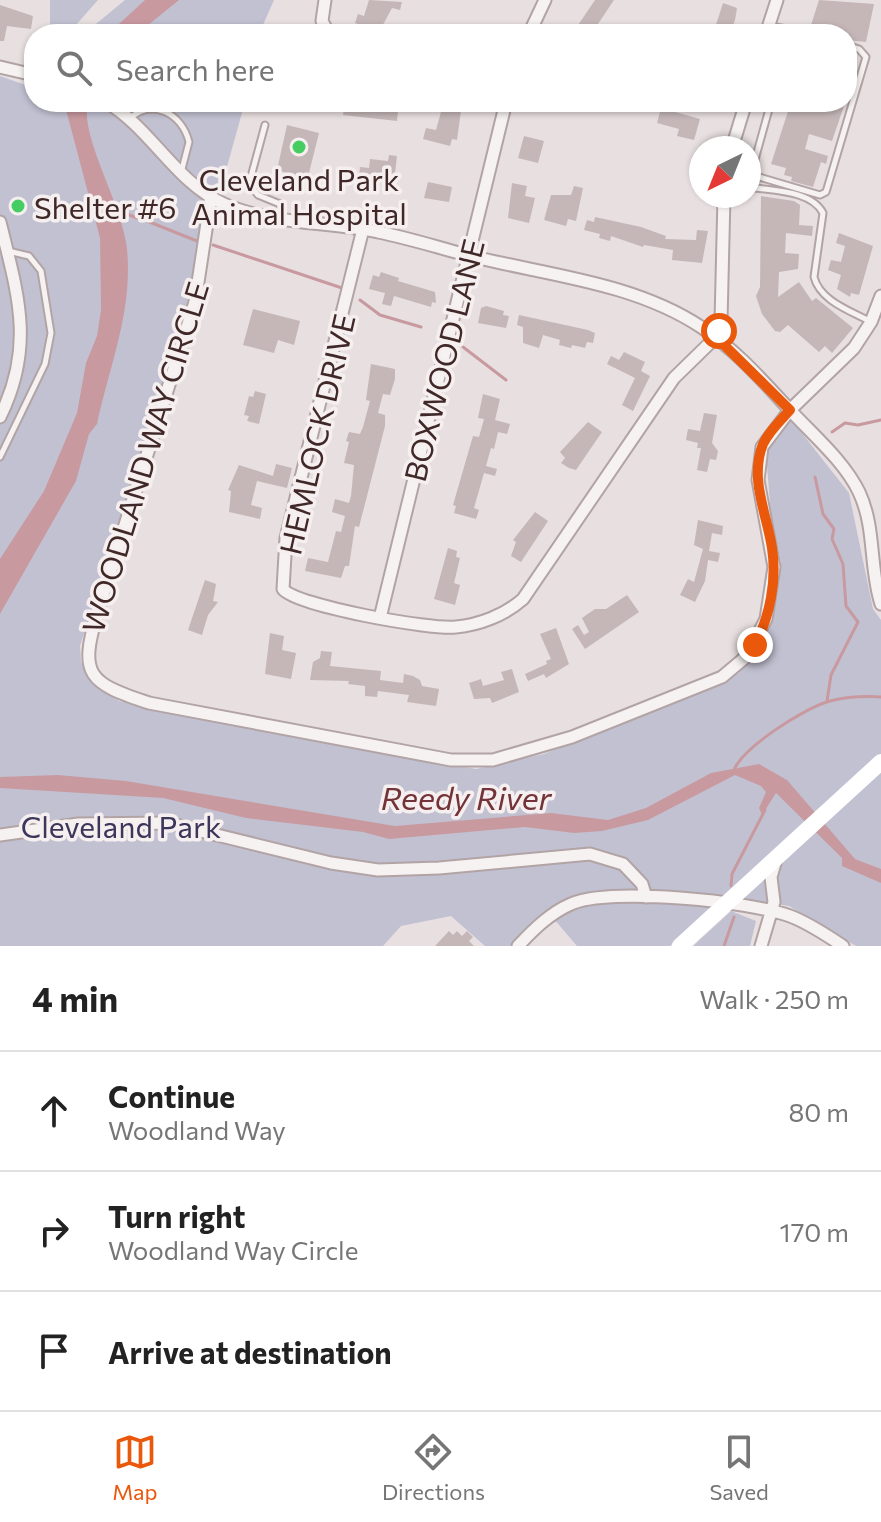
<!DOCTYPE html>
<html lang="en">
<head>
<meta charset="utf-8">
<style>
	:root { --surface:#fff; --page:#f6f6f6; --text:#222; --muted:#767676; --line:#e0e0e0; --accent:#ea580c }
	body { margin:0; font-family:Commissioner,sans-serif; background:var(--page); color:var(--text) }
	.compass { position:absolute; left:689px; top:136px; width:72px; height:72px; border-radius:50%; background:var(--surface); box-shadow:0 2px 6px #0004; rotate:223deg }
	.stop { position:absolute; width:24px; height:24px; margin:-18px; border:6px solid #ea580c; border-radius:50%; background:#fff }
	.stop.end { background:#ea580c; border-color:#fff; box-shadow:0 2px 8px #0008 }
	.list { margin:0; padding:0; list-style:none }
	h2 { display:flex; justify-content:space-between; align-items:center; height:104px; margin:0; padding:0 32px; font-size:34px }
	h2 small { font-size:26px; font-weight:400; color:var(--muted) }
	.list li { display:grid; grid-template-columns:52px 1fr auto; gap:24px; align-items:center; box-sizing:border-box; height:120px; padding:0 32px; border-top:2px solid var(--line) }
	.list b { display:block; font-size:30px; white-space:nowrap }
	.list p { margin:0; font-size:26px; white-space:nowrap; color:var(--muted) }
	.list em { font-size:26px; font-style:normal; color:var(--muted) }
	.icon { flex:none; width:44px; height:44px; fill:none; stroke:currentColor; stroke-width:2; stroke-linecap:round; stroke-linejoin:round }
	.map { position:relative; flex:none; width:881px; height:946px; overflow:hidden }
	.search { position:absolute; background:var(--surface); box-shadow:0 2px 6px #0004; left:24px; right:24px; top:24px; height:88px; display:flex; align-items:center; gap:20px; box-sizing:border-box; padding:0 28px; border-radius:32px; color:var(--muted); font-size:30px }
	.sheet { height:464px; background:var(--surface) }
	nav { display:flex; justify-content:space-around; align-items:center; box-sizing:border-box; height:112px; border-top:2px solid var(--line); background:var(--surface); font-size:22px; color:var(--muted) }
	nav a { display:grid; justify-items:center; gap:4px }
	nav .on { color:var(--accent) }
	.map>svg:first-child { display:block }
</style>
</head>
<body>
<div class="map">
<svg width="881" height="946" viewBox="0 0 881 946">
	<rect width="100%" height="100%" fill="#e8dfe0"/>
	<!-- green -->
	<path fill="#c2c1d2" d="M50,0h48l-30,34h-18z
		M125,0h149l-15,34h-169l1,-6z
		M0,76l34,12v14h211l-22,79 -19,28 -10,69 -11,41 -103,327 1,16 9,19 29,20 150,32 207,36 68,-15 195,-81 31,-45 11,-66 -10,-46 -5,-63 24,-35 59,75 24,116 8,11v326h-25l-67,-40 -67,-9 -52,49h-93l-29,-34 -34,34h-29l-34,-30 -50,10 -18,20h-383z
		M731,911l25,10 -6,25h-57z"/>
	<!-- water -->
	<path fill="#c89aa0" d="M145,0h34l-42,34h-29z
		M64,102h24c-9,34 35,103 39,147 6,62 -17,115 -30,175l-8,10 -13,47 -76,133v-55l44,-68 33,-78 9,-50 11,-27 4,-26 -1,-72z
		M759,764l28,16 68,79 26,10v14l-39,-17v-8l-66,-65 -14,22 -3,-7 7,-16 -5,-6 -26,-11 -87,45 -46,11 -28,2 -49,-6 -136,12 -26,-7 -117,-14 -83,-20 -163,-10v-11l58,-2 68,6 269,45 156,-13 57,7 38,-12 65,-35z"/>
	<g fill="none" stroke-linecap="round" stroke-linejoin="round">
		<!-- stream -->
		<path stroke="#c89aa0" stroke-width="3" d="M119,211l18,7
			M147,221l50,20
			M213,245l129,43
			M360,300l20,15 41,12
			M463,347l43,33
			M832,432l13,-9 13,2 23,-5
			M815,477l8,37 11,15 -2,10 11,25 3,42 12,16 -27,53 -4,26
			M734,770c9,-23 72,-63 96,-69 16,-4 34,-5 51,-4
			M731,886l1,-12 33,-64
			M724,946l10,-29"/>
	</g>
	<!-- building -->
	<path fill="#c5b7b7" d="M369,0l33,2 -2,8 -8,-2 -14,26h-11l2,-6 -14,-5 3,-9 6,2z
		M595,0h19l-16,24 6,3 -5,7h-20l-5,-3z
		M819,0l55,4 -8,38 -19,-2v-6l-36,-9z
		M723,3l14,5 -2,12 -5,14h-17z
		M0,5l33,11 -2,13 -24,-3 -3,15h-4z
		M356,102h43l-2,19 -54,-6 2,-12z
		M437,102l25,1 -5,37 -5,-1 -2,7 -27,-7 3,-11 10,2 5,-18 -6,-2z
		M791,102l54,1 -13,38 -23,-7 -4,15 23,7 -2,8 -5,-2 -8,25 -22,-6 1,-4 -8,-2 2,-7 -15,-4z
		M661,108l39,11 -6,21 -17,-4 2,-7 -22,-6z
		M287,125l32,8 -11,44 -10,-1 -2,6 -11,-3 2,-6 -10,-3z
		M524,136l20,5 -6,22 -20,-5z
		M389,155l8,1 -3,26 -35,-4 1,-11 9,1 1,-9 18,2z
		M428,182l24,5 -3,15 -25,-4z
		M512,183l15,3 -2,10 10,2 -6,25 -21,-5z
		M574,186l9,2 -7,33 -8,-2 -2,7 -22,-6 7,-25h20z
		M761,196l33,5 6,4 -1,20 14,1 -1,10 -26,-3 -1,20 14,1 -1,15 -19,3 -1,25 21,-15 13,19 4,-3 37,30 -21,25 -7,-7 -6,6 -31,-27 -8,7 -5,-1 -13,-17 -6,-18 4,-9z
		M595,217l46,10 25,9 -1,3 31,1 1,-10 11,1 -6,32 -30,-3 1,-10 -29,-5 -1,2 -32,-11 -1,5 -11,-3 1,-4 -16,-4 3,-10 7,2z
		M839,233l34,13 -14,49 -8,-2 -1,4 -13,-8 4,-14 -13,-5 3,-10 10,2 4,-16 -9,-3z
		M381,272l18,6 -1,3 37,11 1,11 -4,-1 -1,5 -37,-11 -3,10 -9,-2 3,-11 -16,-4 4,-14 6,2z
		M486,306l18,5 -1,4 6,1 -3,12 -28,-5 3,-15z
		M253,309l47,12 -6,24 -16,-5 -4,13 -31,-8z
		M519,315l69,15 7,3 -2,10 -6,-1 -2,6 -13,-3 -1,3 -12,-3 1,-5 -17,-5 -4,13 -16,-5v-16l-6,-2z
		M624,352l21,10 -4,9 9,5 -17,35 -11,-6 13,-27 -28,-14 4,-8 8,4z
		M371,364l24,5v10l-5,16 -7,-1 -5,19 7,2v11l-26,101 -4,-1 -6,40h-4l-4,12 -36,-7 3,-13 20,4 8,-31 5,1 4,-16 -13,-4 3,-13 14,4 2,-7 3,-31 -10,-2 5,-21 -3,-1 3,-9 11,2 3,-7 7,-26 -4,-1z
		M255,391l11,3 -7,30 -12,-3 2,-5 -5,-1 5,-19 4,1z
		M483,394l17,5 -5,21 15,4 -3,10 -9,-2 -4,17 -3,-1 -5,18 11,3 -2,7 -11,-3 -10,35 5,2 -3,9 -22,-6 2,-7 -3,-1 20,-69 6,1 5,-18 -6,-1z
		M704,413l13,2 -5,28 6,8 -2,9 -6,-1 -3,13 -10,-2 4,-22h-4l1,-5 -12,-3 2,-11 12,2z
		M588,422l14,10 -26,38 -7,-2 -8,-5 4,-5 -5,-6z
		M276,464l16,4 -5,20 -30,-7 -6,24 11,3 -2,11 -31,-7 2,-21 -3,-1 11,-25 34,11z
		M535,512l13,9 -27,41 -10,-6 5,-14 -3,-2z
		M698,520l25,6 -1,9 -10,-2 -3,18 11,2 -2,9 -10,-2 -3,21 -10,21 -15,-7 8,-16 6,3 9,-33 -9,-4z
		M448,548l9,3 -1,6 4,1 -6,25 6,2 -5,20 -21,-6z
		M205,580l11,4 -3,17 5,1 -10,13 -6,20 -14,-5z
		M627,595l12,17 -54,37 -13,-20 6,-4 6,10 5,-3 -7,-14 13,-9h11z
		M556,628l13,36 -23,14 -2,-4 -16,7 -3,-7 22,-10 -1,-3 5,-2 -11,-25z
		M270,633l14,3 -2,14 14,3 -5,26 -26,-5z
		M321,651l11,1 -2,14 51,5 -1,9 23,3 1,-9 9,2 7,4 2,6 17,3 -3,17 -29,-4 2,-7 -31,-4 -1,6 -12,-1v-10l-17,-2 1,-3 -39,-1 3,-18 7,-4z
		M512,669l7,23 -27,11 -2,-5 -16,1 -5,-16 12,-4 2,7 21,-6 -3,-8z
		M449,931l4,4 4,-4 5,5 5,-5 6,6 -4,4 5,5h-39z"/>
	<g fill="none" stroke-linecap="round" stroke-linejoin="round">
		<!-- lane casing -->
		<g stroke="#b2a4a5" stroke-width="9">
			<path id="lane" d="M770,26l22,4 -1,4
				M792,30l21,4
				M129,119c23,-21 53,-6 60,23l-8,31
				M265,125l-16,59 9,11 22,9v13
				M749,174l71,21 6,-3 40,-135 -7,-8 -12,-4
				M751,174l20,-72
				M749,187c23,4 62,3 74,26l-9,64c6,24 37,34 57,45
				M0,457l45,-93 6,-31 -10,-62 -12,-15 -21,-5"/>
		</g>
		<!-- street casing -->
		<g stroke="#b2a4a5" stroke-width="15">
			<path id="street" d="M325,0l-3,21 7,13
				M529,34l16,-34
				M766,34l11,-34
				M0,67l34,8
				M106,102c45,26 69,80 118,102 48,21 104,17 154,28 36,7 70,19 105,27 73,17 155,26 218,68 34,22 61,53 88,82 24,26 55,52 70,83 17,36 10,75 22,112
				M732,148l14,-46
				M211,197l-16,105 -98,312c-18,61 -9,69 52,89l302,57h42l79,-23 150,-60 25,-21 19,-37 8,-52 -16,-87 4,-33 28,-37 64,-62 17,-26 10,-26
				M0,222c18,73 35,124 0,195
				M363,229l-77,309 -3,51c13,17 148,41 173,38 23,-2 49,-12 67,-28l151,-221 42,-41 5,-15 3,-126
				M380,618l126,-516
				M0,835l78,-11 90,-1 163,40 47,7 61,-2 151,-14 33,10 19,20 4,13
				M518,946c15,-16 32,-33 53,-42 39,-17 178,-3 219,12 19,7 36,19 53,30
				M761,946l13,-44 -3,-25 5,-17"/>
		</g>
		<!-- lane -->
		<use href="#lane" stroke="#f7f2f2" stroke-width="5"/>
		<!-- street -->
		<use href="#street" stroke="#f7f2f2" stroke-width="11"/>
		<!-- secondary -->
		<path stroke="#fff" stroke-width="16" d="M680,946l201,-184"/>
	</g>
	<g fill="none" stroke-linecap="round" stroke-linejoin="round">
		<!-- route -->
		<path stroke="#ea580c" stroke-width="10" d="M719,331l-3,6 74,73c-10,11 -21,21 -27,34 -14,35 4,70 9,104 5,32 -2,68 -17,97"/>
	</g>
	<!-- markers -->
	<g fill="#45cd61" stroke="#f6efef" stroke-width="3">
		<circle cx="299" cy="147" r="8"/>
		<circle cx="18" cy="206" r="8"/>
	</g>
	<g text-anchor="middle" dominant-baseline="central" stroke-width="7" stroke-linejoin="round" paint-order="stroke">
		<!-- poi labels -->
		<g font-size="30" fill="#402828" stroke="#f6efef">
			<text x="299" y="178">Cleveland Park<tspan x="299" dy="34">Animal Hospital</tspan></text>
			<text x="34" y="206" text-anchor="start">Shelter #6</text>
		</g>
		<!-- street labels -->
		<g font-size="30" fill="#402828" stroke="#f6efef">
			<text transform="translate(443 360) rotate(-76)">BOXWOOD LANE</text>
			<text transform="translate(316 434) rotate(-77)">HEMLOCK DRIVE</text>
			<text transform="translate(144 457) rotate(-73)">WOODLAND WAY CIRCLE</text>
		</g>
		<!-- park labels -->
		<g font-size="30" fill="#3c365b" stroke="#f6efef">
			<text x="121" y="825">Cleveland Park</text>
		</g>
		<!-- water labels -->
		<g font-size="32" font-style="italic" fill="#733338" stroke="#f6efef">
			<text x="466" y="797">Reedy River</text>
		</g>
	</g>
</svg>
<svg class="compass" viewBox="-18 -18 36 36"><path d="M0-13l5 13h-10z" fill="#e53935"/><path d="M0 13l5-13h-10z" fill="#767676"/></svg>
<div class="stop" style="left:719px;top:331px"></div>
<div class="stop end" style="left:755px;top:645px"></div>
<div class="search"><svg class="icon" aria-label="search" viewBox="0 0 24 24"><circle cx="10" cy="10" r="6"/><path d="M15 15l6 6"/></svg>Search here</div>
</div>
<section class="sheet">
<h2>4 min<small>Walk · 250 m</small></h2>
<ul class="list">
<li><svg class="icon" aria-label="ahead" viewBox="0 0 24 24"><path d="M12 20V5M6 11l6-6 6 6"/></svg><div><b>Continue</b><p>Woodland Way</p></div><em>80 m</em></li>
<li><svg class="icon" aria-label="right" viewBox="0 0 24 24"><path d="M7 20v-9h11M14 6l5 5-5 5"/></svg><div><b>Turn right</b><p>Woodland Way Circle</p></div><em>170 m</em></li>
<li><svg class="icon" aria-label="arrive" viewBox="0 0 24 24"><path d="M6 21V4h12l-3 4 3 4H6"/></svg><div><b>Arrive at destination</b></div></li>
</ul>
</section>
<nav>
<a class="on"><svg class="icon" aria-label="map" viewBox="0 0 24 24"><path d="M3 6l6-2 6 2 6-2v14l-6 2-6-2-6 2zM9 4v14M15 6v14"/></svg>Map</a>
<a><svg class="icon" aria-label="directions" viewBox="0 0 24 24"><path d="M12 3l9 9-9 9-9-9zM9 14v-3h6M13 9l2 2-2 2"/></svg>Directions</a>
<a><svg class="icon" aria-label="saved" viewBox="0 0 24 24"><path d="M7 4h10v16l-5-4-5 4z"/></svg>Saved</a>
</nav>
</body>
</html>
